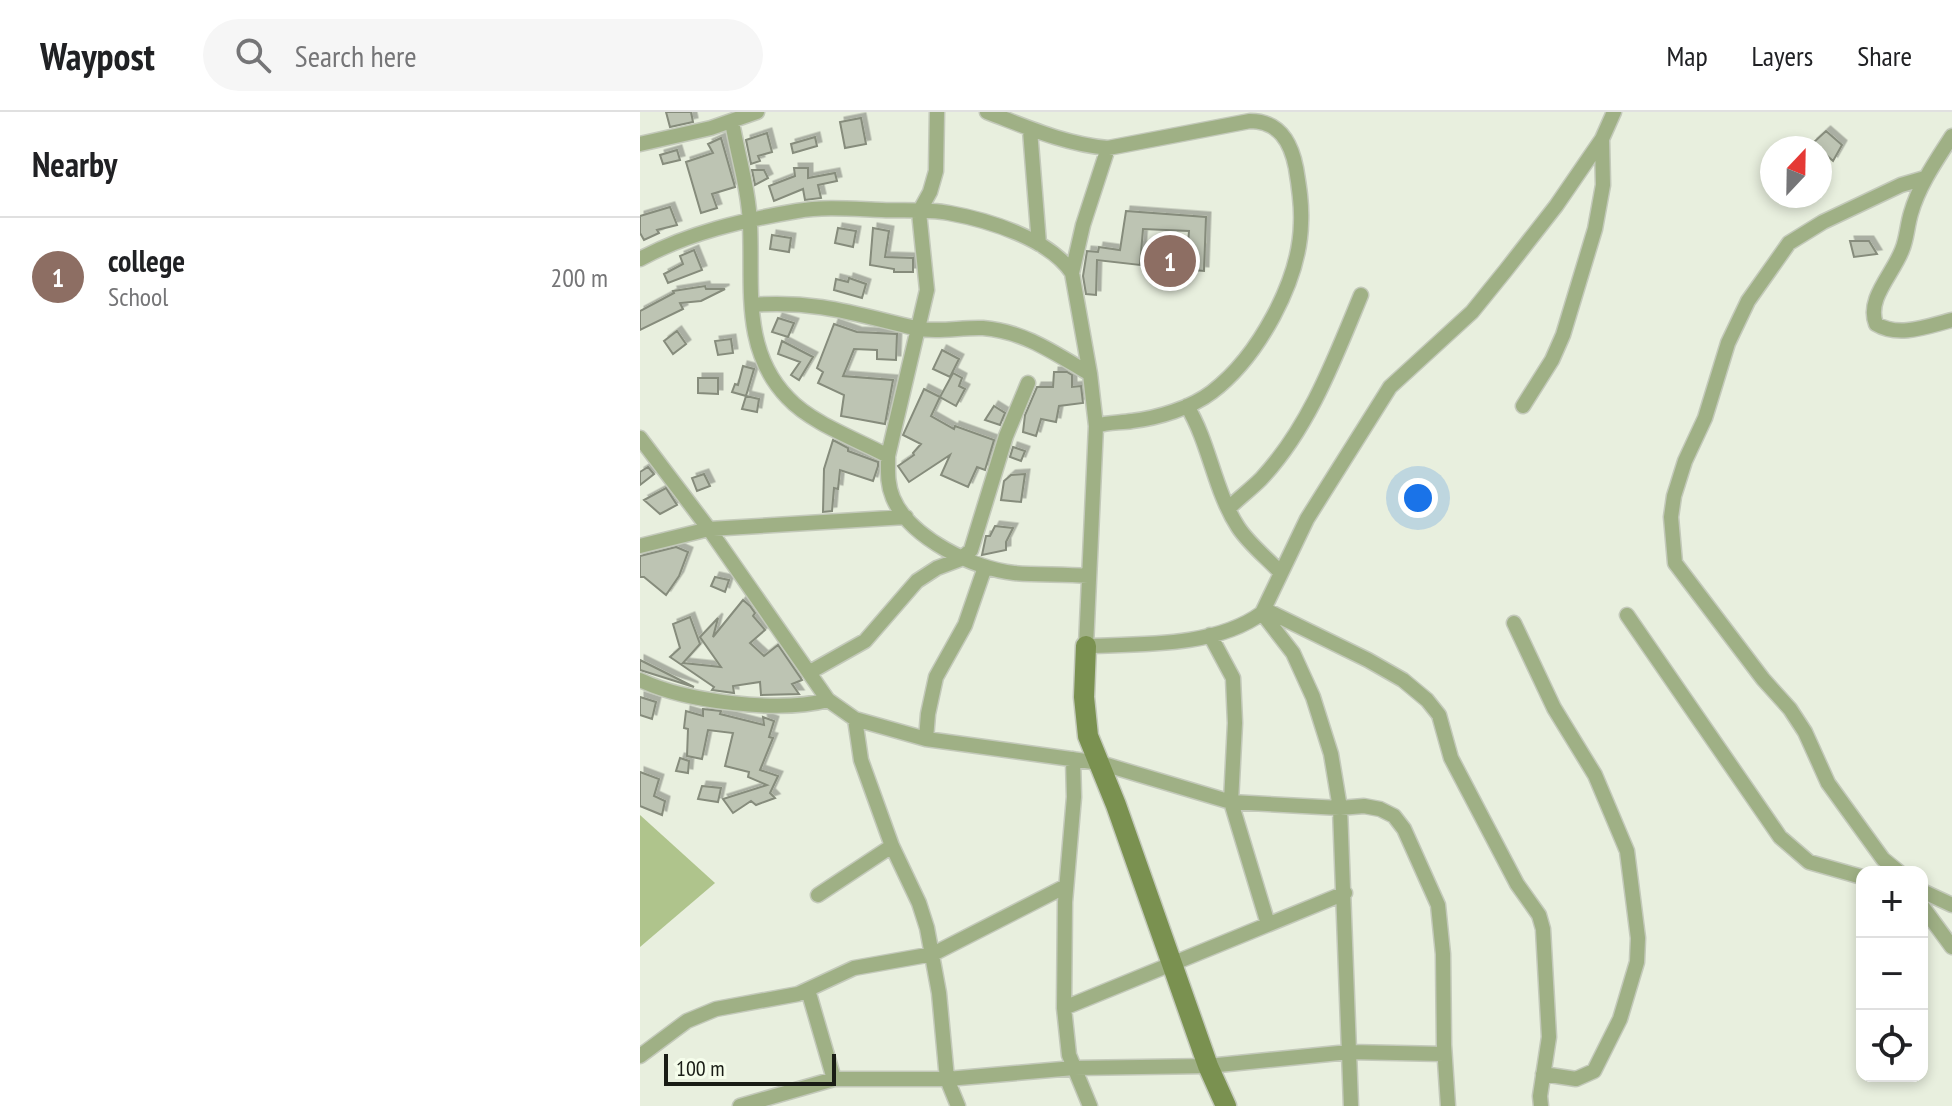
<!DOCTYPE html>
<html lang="en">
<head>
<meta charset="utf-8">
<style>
	:root { --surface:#fff; --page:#f6f6f6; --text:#202124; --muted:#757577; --line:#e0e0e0; --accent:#b45309 }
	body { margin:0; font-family:"PT Sans Narrow",sans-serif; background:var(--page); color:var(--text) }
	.controls { position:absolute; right:24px; bottom:24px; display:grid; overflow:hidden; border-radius:16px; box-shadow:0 4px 12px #0003 }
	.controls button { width:72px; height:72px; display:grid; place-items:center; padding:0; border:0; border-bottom:2px solid var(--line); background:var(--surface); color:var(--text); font:40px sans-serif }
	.compass { position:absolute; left:1120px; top:24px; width:72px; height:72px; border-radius:50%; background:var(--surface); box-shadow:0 4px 12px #0003; rotate:22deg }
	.scale { position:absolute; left:24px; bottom:20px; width:172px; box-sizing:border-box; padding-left:8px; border:4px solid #191c15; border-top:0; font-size:22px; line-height:28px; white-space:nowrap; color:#191c15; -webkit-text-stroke:6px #f5fdeb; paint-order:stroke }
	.you { position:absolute; left:778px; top:386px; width:28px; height:28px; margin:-20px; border:6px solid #fff; border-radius:50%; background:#1a73e8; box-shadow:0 0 0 12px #1a73e833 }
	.badge { display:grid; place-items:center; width:52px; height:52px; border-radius:50%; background:var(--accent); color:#fff; font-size:26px; font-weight:700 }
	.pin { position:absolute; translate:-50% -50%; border:4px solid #fff; box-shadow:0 2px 8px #0006 }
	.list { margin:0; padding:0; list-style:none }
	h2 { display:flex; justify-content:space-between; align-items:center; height:104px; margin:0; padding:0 32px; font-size:34px }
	h2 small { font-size:26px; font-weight:400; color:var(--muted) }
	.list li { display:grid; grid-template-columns:52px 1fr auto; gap:24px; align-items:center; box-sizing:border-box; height:120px; padding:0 32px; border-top:2px solid var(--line) }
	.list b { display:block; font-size:30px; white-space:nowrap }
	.list p { margin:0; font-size:26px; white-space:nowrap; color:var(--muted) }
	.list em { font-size:26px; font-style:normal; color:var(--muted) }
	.icon { flex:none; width:44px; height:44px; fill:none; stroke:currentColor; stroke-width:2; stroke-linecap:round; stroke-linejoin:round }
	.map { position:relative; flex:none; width:1312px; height:994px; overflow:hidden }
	header { display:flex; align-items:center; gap:48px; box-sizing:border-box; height:112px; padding:0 40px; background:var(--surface); border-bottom:2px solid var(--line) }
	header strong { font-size:38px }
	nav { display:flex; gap:44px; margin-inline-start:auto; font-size:28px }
	.search { width:560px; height:72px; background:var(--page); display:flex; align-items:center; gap:20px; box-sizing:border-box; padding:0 28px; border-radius:44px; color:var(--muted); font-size:30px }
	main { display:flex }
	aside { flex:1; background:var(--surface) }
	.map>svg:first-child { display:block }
</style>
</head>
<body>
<header>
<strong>Waypost</strong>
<div class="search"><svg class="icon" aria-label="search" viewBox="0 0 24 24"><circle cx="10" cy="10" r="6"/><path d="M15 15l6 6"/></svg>Search here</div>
<nav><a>Map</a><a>Layers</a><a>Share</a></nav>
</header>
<main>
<aside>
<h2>Nearby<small></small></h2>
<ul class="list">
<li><span class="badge" style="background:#8d6e63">1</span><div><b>college</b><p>School</p></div><em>200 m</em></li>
</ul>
</aside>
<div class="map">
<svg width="1312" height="994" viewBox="0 0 1312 994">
	<defs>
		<filter id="shadow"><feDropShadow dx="4.5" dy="-4.5" stdDeviation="0" flood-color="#0004"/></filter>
	</defs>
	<rect width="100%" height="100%" fill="#e8efde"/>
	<!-- forest -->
	<path fill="#afc48c" d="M0,703l75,68 -75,64z"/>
	<!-- building -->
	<path fill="#bdc4b3" stroke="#868c7c" stroke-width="2" filter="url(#shadow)" d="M26,0h25l2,10 -23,5z
		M221,6l5,26 -21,4 -5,-26z
		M1186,19l16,14 -9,16 -20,-18z
		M127,21l5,19 -14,4 2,5 -9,3 -5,-24z
		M175,25l2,9 -24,7 -2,-9z
		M81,26l14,49 -23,7 5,14 -16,5 -15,-51 27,-9 -5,-9z
		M37,38l3,10 -17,4 -3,-9z
		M154,56h14v10l27,-5 2,8 -19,4 3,13 -16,2 -2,-11 -29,12 -5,-15 26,-10z
		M112,58h12l4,8 -13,7z
		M30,95l7,18 -20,5 2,3 -15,7 -4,-7v-17z
		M486,99l80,6 -2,54 -22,-2 2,-14 3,1 2,-25 -46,-2 -3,36 -43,-5 -1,35 -10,-1 -3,-18 4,-25 11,1 1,-5 21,3z
		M198,116l18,3 -3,16 -18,-4z
		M233,116l16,3 -4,26 28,1v14h-19v-3l-24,-4z
		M132,123l19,3 -2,14 -19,-3z
		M1210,129h19l8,13 -23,3z
		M54,138l8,20 -34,13 -4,-9 19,-10 -3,-8z
		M209,166l17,6 -4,14 -28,-8 2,-11 12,3z
		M65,174l1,3h19l-24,12 -21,2 3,6 -43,21v-19l34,-18 -1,-2z
		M138,206l16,5 -6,14 -16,-5z
		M194,212l23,8 40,2 -1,26 -19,-1v-9l-23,-1 -11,27 50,4 -8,44 -44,-8 3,-21 -26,-12 5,-11 -6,-4z
		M37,219l9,13 -13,10 -9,-13z
		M91,227l2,14 -15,2 -3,-14z
		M142,229l31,16 -14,23 -8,-5 9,-13 -22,-8z
		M302,238l17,9 -9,18 -17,-8z
		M103,254l11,3 -8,27 13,3 -2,13 -15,-3 4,-13 -14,-4 3,-8 3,1z
		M414,260h13l5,3v12l9,-1 2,17 -24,3 -3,16 -15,-3 -5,17 -13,-4 2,-17 12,-28h16z
		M313,261l9,5 -3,8 6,3 -9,17 -16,-9z
		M58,266h20v16l-20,-1z
		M284,277l16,8 -9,19 23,13 1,-3 39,14 -9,30 -8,-3 -9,20 -27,-12 9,-20 -41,27 -11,-16 16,-11 -1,-2 8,-9 -18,-9z
		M354,294l11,7 -5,12 -15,-5z
		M193,328l15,8v3l30,11v4l-5,15 -33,-11 -2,19 -4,-1 -2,23 -9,1 1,-43z
		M373,335l12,4 -4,10 -11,-4z
		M8,355l6,7 -14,11v-13z
		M64,362l6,12 -13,5 -5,-13z
		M385,362l-4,28 -20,-2 3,-19 7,-6z
		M26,376l11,17 -17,9 -16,-14z
		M355,414l18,2 -7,14v8l-24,5 4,-19h4z
		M36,435l12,5 -9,24 -13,19 -22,-18h-4v-21z
		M75,465l14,3 -4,12 -14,-6z
		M103,488l7,6 5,7 -2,3 12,14 -15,13 14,13 14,-11 24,35 -10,4 7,10 -38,1 -1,-13 -27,4 1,7 -22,-3 2,-3 -44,-30 10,-9 -7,-24 17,-7 10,27 -17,19 38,4 -21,-30 18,-19 -5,19z
		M0,548l54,27 -54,-17z
		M0,585l16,5 -4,17 -12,-4z
		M63,597l18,2 -1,3 44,11 -1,-8 11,4 -5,16 4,1 -13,32 18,6 -8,17 5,5 -19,7 -5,-4 -18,12 -10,-14 44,-14 -19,-8 1,-5 -24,-6 8,-33 -25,-3 -6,29 -15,-3 1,-27 -4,-1 2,-17 17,5z
		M40,646l9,3 -1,12 -12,-2z
		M0,660l19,7 -5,17 11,5 -3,14 -22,-9z
		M62,674l19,2 -3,14 -20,-3z"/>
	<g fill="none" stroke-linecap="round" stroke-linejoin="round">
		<!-- street casing -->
		<g stroke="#c3c9ba" stroke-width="17">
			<path id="street" d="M297,0l-1,59 -6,21 -11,20 8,78 -39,166c0,15 -1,28 5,42 17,40 81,71 121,75 25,2 49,1 74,3
				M347,0c40,15 77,32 121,36l142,-27c29,0 41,21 46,47 3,18 6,36 5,55 -1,58 -43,134 -89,169 -21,16 -54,26 -80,29 -13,2 -24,1 -36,5
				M92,10c6,34 17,69 18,103 3,60 -9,125 38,173 23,25 70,42 100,58
				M390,18l9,114
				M1312,24c-16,25 -33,49 -41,77 -4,13 -4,25 -9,37 -9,24 -36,49 -26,74 23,14 52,2 76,-4
				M0,32l71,-16 46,-16
				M0,147c48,-26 103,-39 157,-48 27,-5 57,-2 85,-1 21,1 46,-1 67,3 39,7 101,26 123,60l18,101 6,52 -10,220c56,-2 130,1 176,-33l45,-94 83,-132 82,-75 34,-42 50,-64 46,-67 12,-27
				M432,161l11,-48 25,-77
				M112,193c63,-5 103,9 163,23 22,5 46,-1 68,0 41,3 73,26 107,46
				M547,294c23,38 27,84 51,121 11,17 28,30 42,45
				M883,294l29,-46 11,-25 32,-106 8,-44 -1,-45
				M0,326l69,91 119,171 27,19 71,20 174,24 131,39 109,6 24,-2 16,3 14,7 10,13 34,76 5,49 1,91 4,61
				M589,396c10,-10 22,-19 32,-29 48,-51 74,-121 100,-184
				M0,434l69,-17 197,-12
				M624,497l104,51 35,20 24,20 12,15 12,43 66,126 22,31 4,14 6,108 -9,59 1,10
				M622,501l31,40 20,44 18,57 9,54 11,298
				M987,503l153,222 29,25 53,15
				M874,511l40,85 41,67 32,76 11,87 -1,24 -17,57 -26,52 -18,8 -33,-5
				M570,523l23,43 2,45 -4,79 37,122
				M170,560l55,-31 52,-60 20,-13 24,-9 10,-9 35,-114 22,-53
				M0,568c46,22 140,33 188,20
				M215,607l6,41 31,86 27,57 8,25 12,65 8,86 11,27
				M286,627l2,-25 8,-37 29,-52 20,-58
				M433,647l1,38 -9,105 -1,106 5,47 21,51
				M1259,760l-16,-13 -55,-76 -23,-51 -15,-23 -27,-30 -88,-116 -4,-46 3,-21 11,-35 20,-43 23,-75 20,-42 41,-58 34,-21 78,-37 24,-7
				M1282,779l30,14
				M178,783l74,-49
				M1282,794l30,41
				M168,878l26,89
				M424,896l281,-115
				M0,944l47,-35 29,-12 82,-15 56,-26 79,-14 133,-68
				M100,994l94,-27h113l127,-11 134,-2 141,-14 95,2"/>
		</g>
		<!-- secondary casing -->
		<g stroke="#c3c9ba" stroke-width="23">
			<path id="secondary" d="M446,534l-2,51 4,39 28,69 92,261 18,40"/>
		</g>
		<!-- street -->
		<use href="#street" stroke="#9fb085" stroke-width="14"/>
		<!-- secondary -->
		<use href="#secondary" stroke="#7a9150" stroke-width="20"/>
	</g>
</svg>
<div class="controls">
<button>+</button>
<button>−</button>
<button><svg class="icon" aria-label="locate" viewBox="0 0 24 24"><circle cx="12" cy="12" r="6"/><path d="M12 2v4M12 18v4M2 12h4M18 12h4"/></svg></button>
</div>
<svg class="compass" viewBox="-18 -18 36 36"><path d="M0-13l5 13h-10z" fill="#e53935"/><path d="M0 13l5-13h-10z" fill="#757577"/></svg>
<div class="scale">100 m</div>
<div class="you"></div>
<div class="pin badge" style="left:530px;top:149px;background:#8d6e63">1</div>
</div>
</main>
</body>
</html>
